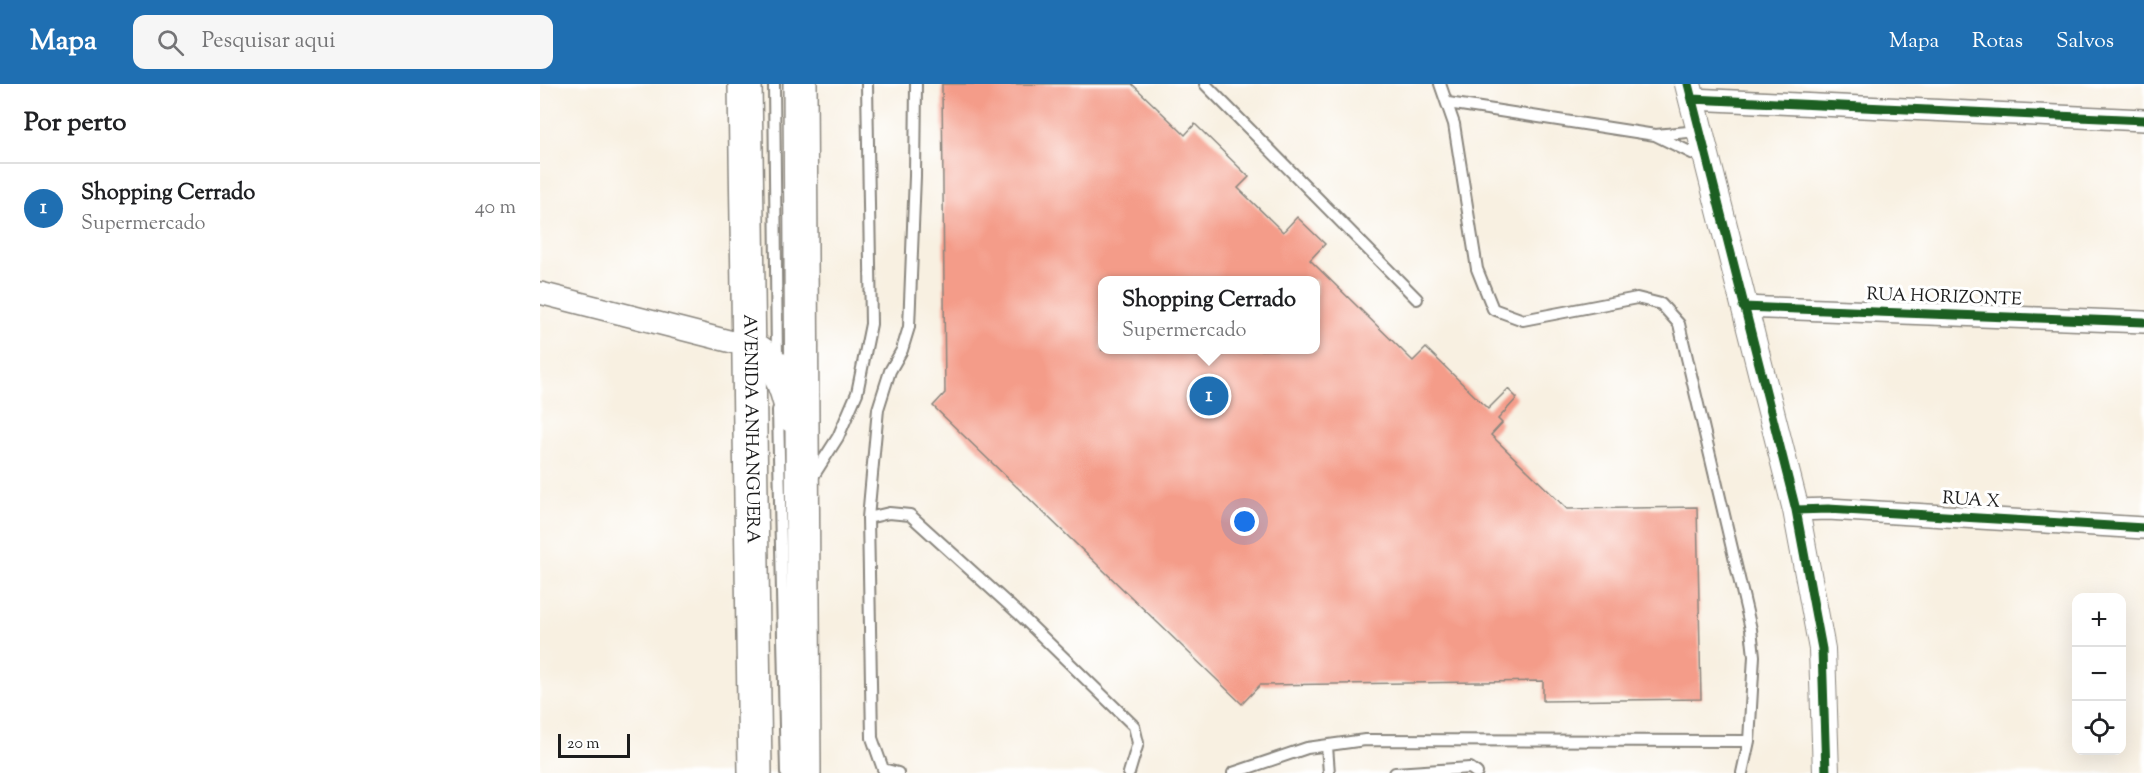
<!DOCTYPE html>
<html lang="pt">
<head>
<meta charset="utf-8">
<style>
	:root { --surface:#fff; --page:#f6f6f6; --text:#202124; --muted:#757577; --line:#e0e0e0; --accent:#1f6fb2 }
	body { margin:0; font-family:"Sorts Mill Goudy",serif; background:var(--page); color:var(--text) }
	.controls { position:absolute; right:18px; bottom:18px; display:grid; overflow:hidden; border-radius:12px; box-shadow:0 6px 24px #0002 }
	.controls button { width:54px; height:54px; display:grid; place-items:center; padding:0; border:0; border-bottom:2px solid var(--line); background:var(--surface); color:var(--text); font:30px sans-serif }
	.scale { position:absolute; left:18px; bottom:15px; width:72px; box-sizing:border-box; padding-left:6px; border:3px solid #1c1c1c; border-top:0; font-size:16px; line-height:21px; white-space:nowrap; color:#1c1c1c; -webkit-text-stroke:4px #fff; paint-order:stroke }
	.you { position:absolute; left:705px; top:438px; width:21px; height:21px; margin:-15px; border:4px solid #fff; border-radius:50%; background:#1a73e8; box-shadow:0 0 0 9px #1a73e833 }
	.badge { display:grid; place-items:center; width:39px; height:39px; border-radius:50%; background:var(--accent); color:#fff; font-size:20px; font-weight:700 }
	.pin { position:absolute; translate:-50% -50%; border:3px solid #fff; box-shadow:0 2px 6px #0006 }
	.popup { position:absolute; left:558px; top:192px; width:222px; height:78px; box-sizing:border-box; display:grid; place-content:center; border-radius:12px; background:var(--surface); filter:drop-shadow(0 2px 4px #0005); font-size:20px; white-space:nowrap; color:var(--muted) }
	.popup b { font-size:22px; color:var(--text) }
	.popup::after { content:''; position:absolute; left:50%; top:100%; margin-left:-12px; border:12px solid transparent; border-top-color:var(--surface) }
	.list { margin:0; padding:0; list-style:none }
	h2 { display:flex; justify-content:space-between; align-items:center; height:78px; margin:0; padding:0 24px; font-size:26px }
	h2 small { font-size:20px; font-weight:400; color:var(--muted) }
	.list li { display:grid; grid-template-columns:39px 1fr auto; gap:18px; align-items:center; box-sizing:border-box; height:90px; padding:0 24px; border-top:2px solid var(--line) }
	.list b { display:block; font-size:22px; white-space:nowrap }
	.list p { margin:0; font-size:20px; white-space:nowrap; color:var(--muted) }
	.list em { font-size:20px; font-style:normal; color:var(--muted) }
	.icon { flex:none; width:33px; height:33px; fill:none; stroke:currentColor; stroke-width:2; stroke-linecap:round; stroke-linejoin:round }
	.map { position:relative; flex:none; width:1604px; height:689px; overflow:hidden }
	header { display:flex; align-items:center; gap:36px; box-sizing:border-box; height:84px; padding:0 30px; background:var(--accent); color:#fff }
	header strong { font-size:28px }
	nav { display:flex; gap:33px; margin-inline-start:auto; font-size:21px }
	.search { width:420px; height:54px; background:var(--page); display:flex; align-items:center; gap:15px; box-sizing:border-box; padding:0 21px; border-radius:12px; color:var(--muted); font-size:22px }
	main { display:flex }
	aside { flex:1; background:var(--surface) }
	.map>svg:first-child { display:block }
</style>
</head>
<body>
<header>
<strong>Mapa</strong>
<div class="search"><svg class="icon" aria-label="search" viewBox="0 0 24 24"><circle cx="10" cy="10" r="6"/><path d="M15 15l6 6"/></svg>Pesquisar aqui</div>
<nav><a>Mapa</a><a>Rotas</a><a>Salvos</a></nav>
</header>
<main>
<aside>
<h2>Por perto<small></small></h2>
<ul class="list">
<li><span class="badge">1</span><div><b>Shopping Cerrado</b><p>Supermercado</p></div><em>40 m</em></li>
</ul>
</aside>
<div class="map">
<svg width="1604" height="689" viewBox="0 0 1604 689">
	<rect width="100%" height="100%" fill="#fff"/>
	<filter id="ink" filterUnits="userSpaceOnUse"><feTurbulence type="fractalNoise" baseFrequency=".0167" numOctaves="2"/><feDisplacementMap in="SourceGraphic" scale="12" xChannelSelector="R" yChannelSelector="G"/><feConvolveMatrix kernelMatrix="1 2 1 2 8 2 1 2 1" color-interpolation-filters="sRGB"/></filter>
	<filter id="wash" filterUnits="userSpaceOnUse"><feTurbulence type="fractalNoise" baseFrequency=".008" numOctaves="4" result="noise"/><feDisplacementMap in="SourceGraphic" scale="24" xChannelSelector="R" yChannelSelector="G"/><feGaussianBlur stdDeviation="1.35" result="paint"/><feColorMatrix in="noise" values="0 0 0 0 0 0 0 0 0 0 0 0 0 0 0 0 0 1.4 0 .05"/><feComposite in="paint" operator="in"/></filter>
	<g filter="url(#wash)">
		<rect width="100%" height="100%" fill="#f8f0e1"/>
		<g id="blocks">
			<!-- building -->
			<path fill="#f49c89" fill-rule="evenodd" d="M402,0h190l53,51 10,-11 54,53 -11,11 45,44 14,-15 28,27 -15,16 103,101 13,-13 62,61 20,-20 9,9 -19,21 4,4 -11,12 76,74 130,-2 4,192 -158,2v-20l-283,4 -18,19 -309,-298 12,-13zM562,196h214v70h-214z"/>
		</g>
	</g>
	<g filter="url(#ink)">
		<use href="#blocks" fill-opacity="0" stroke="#8a867e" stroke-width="1.5"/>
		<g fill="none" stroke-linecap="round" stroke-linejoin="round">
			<!-- service casing -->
			<g stroke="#8a867e" stroke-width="14">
				<path id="service" d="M234,0l3,275
					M665,0l212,215
					M900,0l14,40 23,145 16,40 30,11 114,-22 24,6 18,20 72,305 3,27 -5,85 -7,32
					M908,19l207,32 44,-4
					M1115,51l51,25
					M238,326l8,363
					M272,394l26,-41 19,-44 14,-69 -4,-240
					M328,434l21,-5 21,2 108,98 116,113 4,17 -9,30
					M787,662l2,27
					M358,689l-15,-4 -11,-31 -4,-220 10,-109 12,-38 12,-21 7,-23 6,-151 1,-92
					M693,689l74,-25 58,-8 384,1
					M855,689l75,-5 7,5"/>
			</g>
			<!-- minor casing -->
			<g stroke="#8a867e" stroke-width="24">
				<path id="minor" d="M1152,15l452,21
					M0,209l208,53
					M1203,223l401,15
					M1256,426l32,-1 316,19"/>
			</g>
			<!-- tertiary casing -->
			<g stroke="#8a867e" stroke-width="28">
				<path id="tertiary" d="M1148,0l108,426 26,139 4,124"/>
			</g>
			<!-- primary casing -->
			<g stroke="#8a867e" stroke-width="36">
				<g id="primary">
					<path id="s1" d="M205,0l10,689"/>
					<path d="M260,0l4,689"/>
					<path d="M208,262c31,16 38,37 45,70"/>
				</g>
			</g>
			<!-- service -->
			<use href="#service" stroke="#fff" stroke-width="10"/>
			<!-- minor -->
			<use href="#minor" stroke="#fff" stroke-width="21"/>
			<!-- tertiary -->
			<use href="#tertiary" stroke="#fff" stroke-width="26"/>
			<!-- primary -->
			<use href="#primary" stroke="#fff" stroke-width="33"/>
			<!-- cycleway casing -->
			<g stroke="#fff" stroke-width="13">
				<path id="cycleway" d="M1148,0l108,426 26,139 4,124
					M1152,15l452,21
					M1203,223l401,15
					M1256,426l32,-1 316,19"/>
			</g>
			<!-- cycleway -->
			<use href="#cycleway" stroke="#1b5e20" stroke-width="9"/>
		</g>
	</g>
	<g text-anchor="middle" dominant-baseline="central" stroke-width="6" stroke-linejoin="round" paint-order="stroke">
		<!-- street labels -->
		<g font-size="18" fill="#1c1c1c" stroke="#fff">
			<text transform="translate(1404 214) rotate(2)">RUA HORIZONTE</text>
			<text stroke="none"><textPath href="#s1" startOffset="345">AVENIDA ANHANGUERA</textPath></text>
			<text transform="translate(1431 417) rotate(4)">RUA X</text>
		</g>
	</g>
</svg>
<div class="controls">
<button>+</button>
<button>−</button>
<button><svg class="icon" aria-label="locate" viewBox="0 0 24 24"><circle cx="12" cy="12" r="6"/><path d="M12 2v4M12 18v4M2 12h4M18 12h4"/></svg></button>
</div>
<div class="scale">20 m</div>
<div class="you"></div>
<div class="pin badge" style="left:669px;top:312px">1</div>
<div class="popup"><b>Shopping Cerrado</b>Supermercado</div>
</div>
</main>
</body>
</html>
